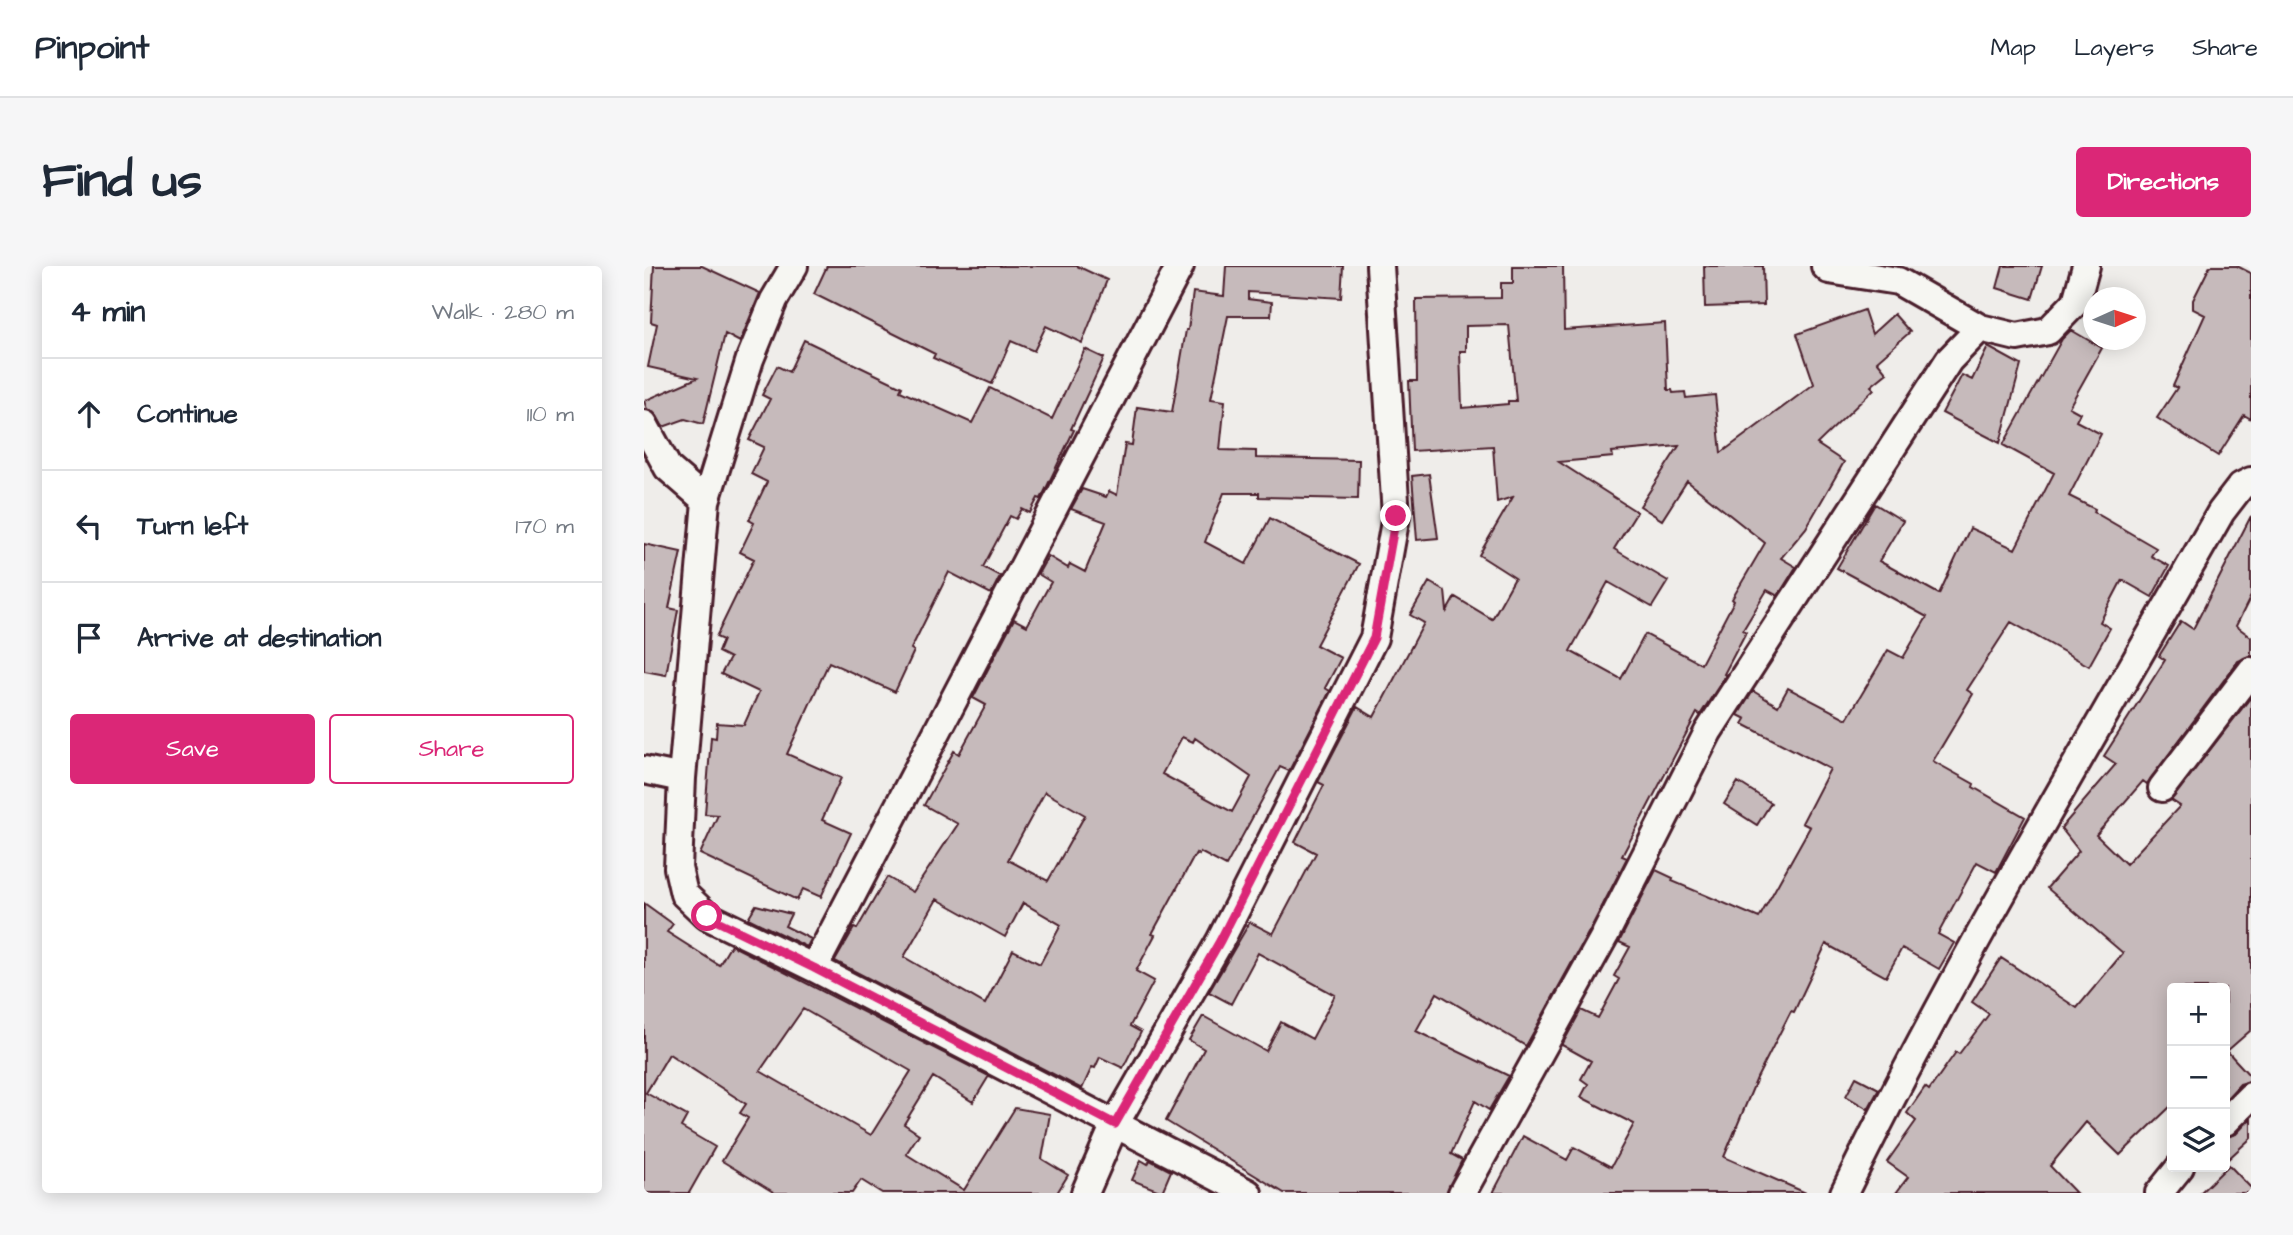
<!DOCTYPE html>
<html lang="en">
<head>
<meta charset="utf-8">
<style>
	:root { --surface:#fff; --page:#f6f6f7; --text:#1f2937; --muted:#747a83; --line:#e0e1e3; --accent:#db2777 }
	body { margin:0; font-family:"Architects Daughter",sans-serif; background:var(--page); color:var(--text) }
	.controls { position:absolute; right:21px; bottom:21px; display:grid; overflow:hidden; border-radius:7px; box-shadow:0 4px 18px #0003 }
	.controls button { width:63px; height:63px; display:grid; place-items:center; padding:0; border:0; border-bottom:2px solid var(--line); background:var(--surface); color:var(--text); font:35px sans-serif }
	.compass { position:absolute; left:1439px; top:21px; width:63px; height:63px; border-radius:50%; background:var(--surface); box-shadow:0 4px 18px #0003; rotate:87deg }
	.stop { position:absolute; width:21px; height:21px; margin:-16px; border:5px solid #db2777; border-radius:50%; background:#fff }
	.stop.end { background:#db2777; border-color:#fff; box-shadow:0 2px 7px #0008 }
	.list { margin:0; padding:0; list-style:none }
	h2 { display:flex; justify-content:space-between; align-items:center; height:91px; margin:0; padding:0 28px; font-size:30px }
	h2 small { font-size:23px; font-weight:400; color:var(--muted) }
	.list li { display:grid; grid-template-columns:46px 1fr auto; gap:21px; align-items:center; box-sizing:border-box; height:112px; padding:0 28px; border-top:2px solid var(--line) }
	.list b { display:block; font-size:26px; white-space:nowrap }
	.list em { font-size:23px; font-style:normal; color:var(--muted) }
	.actions { display:flex; gap:14px; padding:21px 28px }
	.actions a { flex:1; padding:16px 0; border:2px solid var(--accent); border-radius:7px; text-align:center; font-size:24px; color:var(--accent) }
	.actions .main { background:var(--accent); color:#fff }
	.icon { flex:none; width:38px; height:38px; fill:none; stroke:currentColor; stroke-width:2; stroke-linecap:round; stroke-linejoin:round }
	.map { position:relative; flex:none; width:1607px; height:927px; overflow:hidden; border-radius:7px }
	header { display:flex; align-items:center; gap:42px; box-sizing:border-box; height:98px; padding:0 35px; background:var(--surface); border-bottom:2px solid var(--line) }
	header strong { font-size:33px }
	nav { display:flex; gap:38px; margin-inline-start:auto; font-size:24px }
	.intro { display:flex; align-items:center; justify-content:space-between; box-sizing:border-box; height:168px; padding:0 42px }
	h1 { margin:0; font-size:49px }
	.button { padding:18px 32px; border-radius:7px; background:var(--accent); color:#fff; font-size:24px; font-weight:700 }
	main { display:flex; gap:42px; padding:0 42px }
	aside { flex:1; background:var(--surface); border-radius:7px; box-shadow:0 4px 18px #0003 }
	.map>svg:first-child { display:block }
</style>
</head>
<body>
<header>
<strong>Pinpoint</strong>
<nav><a>Map</a><a>Layers</a><a>Share</a></nav>
</header>
<div class="intro"><h1>Find us</h1><a class="button">Directions</a></div>
<main>
<aside>
<h2>4 min<small>Walk · 280 m</small></h2>
<ul class="list">
<li><svg class="icon" aria-label="ahead" viewBox="0 0 24 24"><path d="M12 20V5M6 11l6-6 6 6"/></svg><div><b>Continue</b></div><em>110 m</em></li>
<li><svg class="icon" aria-label="left" viewBox="0 0 24 24"><path d="M17 20v-9H6M10 6l-5 5 5 5"/></svg><div><b>Turn left</b></div><em>170 m</em></li>
<li><svg class="icon" aria-label="arrive" viewBox="0 0 24 24"><path d="M6 21V4h12l-3 4 3 4H6"/></svg><div><b>Arrive at destination</b></div></li>
</ul>
<div class="actions"><a class="main">Save</a><a>Share</a></div>
</aside>
<div class="map">
<svg width="1607" height="927" viewBox="0 0 1607 927">
	<rect width="100%" height="100%" fill="#efedea"/>
	<filter id="ink" filterUnits="userSpaceOnUse"><feTurbulence type="fractalNoise" baseFrequency=".0143" numOctaves="2"/><feDisplacementMap in="SourceGraphic" scale="14" xChannelSelector="R" yChannelSelector="G"/><feConvolveMatrix kernelMatrix="1 2 1 2 8 2 1 2 1" color-interpolation-filters="sRGB"/></filter>
	<g filter="url(#ink)">
		<!-- building -->
		<path fill="#c6babb" stroke="#4a1f2b" stroke-width="2" fill-rule="evenodd" d="M10,0h48l58,27 -20,49 -15,-8 -22,90 -18,-5 -22,8 -6,-11 -10,-7 -3,-8 53,-23 -49,-11 9,-43 -6,-2z
			M183,0h250l30,14 -25,63 -36,-17 -12,25 -23,-10 -19,43 -59,-26 2,-4 -121,-60z
			M582,0h117l-2,32 -93,-6v7l24,3 -1,14h-43l-17,83 14,2 -5,49 36,1v7l103,2 -1,39 -99,-2v-4h-35l-19,49 41,22 24,-46 89,46 -43,81 25,13 -16,30 5,3 -41,80 -9,-4 -54,99 -26,-14 -1,3 -3,-2 -44,81 3,1 -19,36 18,10 -24,45 11,6 -18,36 -23,-11 -5,11 -3,-1 -10,22 -247,-128 19,-33 3,1 30,-52 26,15 45,-68 -34,-19 30,-54 5,3 27,-49 -13,-7 41,-79 13,7 24,-44 -13,-8 10,-18 20,12 2,-4 15,8 21,-50 -35,-13 11,-20 24,8 3,-6 8,4 8,-51 7,1 5,-38 35,5 14,-82h2l5,-38 31,4zM538,471l11,5 2,-4 56,39 -19,35 -70,-38zM401,526l40,23 -37,66 -40,-21zM293,633l68,38 18,-34 38,22 -21,39 -27,-14 -28,54 -81,-47z
			M869,0h50l1,64 101,-7 3,67h4l1,3 12,-1 1,6 29,-3 6,58 93,-69 -17,-50 67,-24 8,24 22,-20 16,18 -33,29 10,12 -16,13 3,3 -57,55 27,18 -38,66 -25,30 15,9 -18,29 -11,-6 -24,40 3,2 -22,42 2,1 -26,40 -3,-2 -75,143 5,2 -35,68 -66,120 -89,-53 -21,38 93,45 -20,34 -14,-9 -24,53 11,6 -16,33h-162l-118,-72 38,-72 -15,-9 14,-24 63,35 15,-29 31,17 23,-44 -77,-42 -27,51 -22,-12 41,-70 23,12 43,-81 -21,-11 29,-57 -6,-3 39,-75 17,10 50,-94 -14,-8 19,-33 16,9 2,20 8,-14 37,22 23,-41 -36,-23 34,-58 -16,5 -4,-56 -81,5 -3,-70h8l-1,-82 85,-1v-15h12zM865,59l7,76h-8v3l-46,4 -2,-57h6v-25zM1035,180l-39,60 22,14 25,-39 78,62 -33,56 2,2 -33,63 -56,-30 -24,45 -51,-28 38,-69 44,25 16,-26 -54,-32 23,-37 -78,-50 54,-5 -1,-5z
			M1060,0h59l1,39 -59,2z
			M1359,0h39l-10,33 -35,-11z
			M1566,0h27l14,7v146l-7,-4 -26,41 -61,-38 20,-30 -4,-2 32,-71 -12,-6v-9z
			M1427,64l31,18 -33,59 11,6 -4,8 25,13 -32,62 26,13 -1,3 62,36 -5,8 18,10 -17,31 -30,-17 -22,42 10,6 -21,38 -78,-44 -44,68 6,4 -40,67 41,23 -1,3 52,30 -29,55 -19,-10 -39,72 16,9 -15,26 -37,-21 -16,29 -60,-33 -32,68 -3,-1 -34,67 -33,79 82,36h-313l30,-57 44,24 7,-13 37,20 23,-43 -53,-27 7,-13 -7,-5 10,-18 -29,-16 19,-35 17,8 21,-39 -5,-3 16,-29 -11,-5 37,-72 17,8 -1,3 87,37 51,-91 -8,-4 28,-54 -87,-45 3,-5 -8,-4 15,-24 25,15 10,-18 59,31 41,-69 15,8 24,-41 -90,-49 38,-64 28,17 -24,40 60,33 31,-66 45,21 39,-76 -51,-28 59,-106z
			M160,74l98,47 -2,4 72,32 18,-35 62,31 33,-70 19,9 -33,71 3,1 -33,69 -3,-1 -8,15 -8,-4 -6,10 -6,-3 -27,51 17,9 -9,18 -42,-22 -38,77 3,2 -19,41 -66,-30 -42,92 54,24 -19,42 29,13 -30,64 -18,-8 -6,11 -97,-46 18,-39 -13,-1 6,-77 5,1 1,-15 27,2 15,-33 -38,-18 9,-16 -12,-6 5,-12 -7,-3 38,-78 -14,-7 14,-29 -5,-3 18,-38 -16,-8 13,-27 -15,-7 21,-41 -8,-4 15,-29 12,6z
			M1344,81l33,18 -21,78 -58,-30 20,-38 10,5z
			M785,208l9,64 -21,2 -5,-64z
			M1607,250v80l-15,30 15,11v19l-13,5 -91,123 -4,-3 -47,54 30,29 54,-58 -9,-6 80,-103v333l-24,21 24,26v4l-11,3 -15,16v-112h-53v117l-52,50 -34,-33 -36,44 26,27h-180l12,-16 -21,-15 29,-41 -9,-8 18,-26 4,3 27,-38 3,2 30,-40 -17,-12 29,-44 76,50 46,-55 -76,-65 32,-37 -18,-23 55,-64 -12,-8 61,-96 -6,-4 22,-35 12,8z
			M0,278l37,8 -12,56 9,2 -12,65 -22,-4z
			M1094,516l33,21 -14,22 -33,-21z
			M0,637l29,21 -6,8 52,33 12,-20 258,131 -16,26 -40,-25 -29,47 15,10 -13,20 58,36 51,-82 35,6 -8,45 26,16 -11,18h-175l-21,-13 -9,13h-77l-53,-32 26,-43 -8,-5 6,-9 -77,-50 -23,39 41,23 -6,11 34,20 -26,46h-45zM159,743l108,62 -40,64 -111,-64z
			M112,639l35,9 -6,12 26,13 -4,8 -59,-29z
			M1212,811l23,12 -11,20 -22,-13z
			M1607,852v20l-26,24v-25l11,-3z
			M497,894l7,4 2,-4 21,11 -9,21 -30,-12z
			M1585,899l22,23v5h-51z"/>
		<g fill="none" stroke-linecap="round" stroke-linejoin="round">
			<!-- minor casing -->
			<g stroke="#4a1f2b" stroke-width="32">
				<path id="minor" d="M150,0l-20,34 -24,59 -44,142 -24,277 -4,90 6,26 23,22 107,52 434,225
					M1181,0l4,4 69,11 82,47
					M0,158l24,44 38,33
					M0,504l38,8
					M1518,522l89,-117
					M170,702l366,-702
					M1581,856l26,-26
					M441,927l30,-69 105,-183 154,-303 22,-122 -16,-250
					M818,927l143,-258 103,-203 241,-372 31,-32 37,9 31,-6 28,-29 10,-36
					M1200,927c114,-233 249,-456 377,-681l20,-26 10,-5
					M1515,927l21,-26"/>
			</g>
			<!-- minor -->
			<use href="#minor" stroke="#f6f6f2" stroke-width="26"/>
		</g>
	</g>
	<g fill="none" stroke-linecap="round" stroke-linejoin="round" filter="url(#ink)">
		<!-- route -->
		<path stroke="#db2777" stroke-width="9" d="M63,650l107,52 301,156 105,-183 154,-303 22,-122"/>
	</g>
</svg>
<div class="controls">
<button>+</button>
<button>−</button>
<button><svg class="icon" aria-label="layers" viewBox="0 0 24 24"><path d="M12 4l9 5-9 5-9-5zM3 14l9 5 9-5"/></svg></button>
</div>
<svg class="compass" viewBox="-18 -18 36 36"><path d="M0-13l5 13h-10z" fill="#e53935"/><path d="M0 13l5-13h-10z" fill="#747a83"/></svg>
<div class="stop" style="left:63px;top:650px"></div>
<div class="stop end" style="left:752px;top:250px"></div>
</div>
</main>
</body>
</html>
